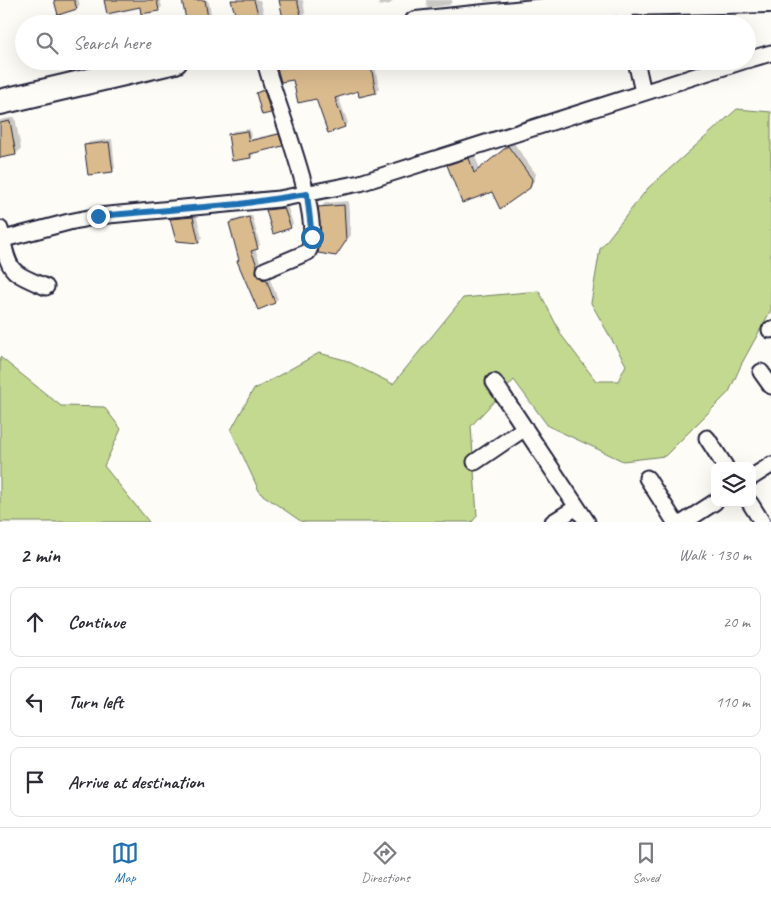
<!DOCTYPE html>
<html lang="en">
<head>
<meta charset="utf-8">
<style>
	:root { --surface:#fff; --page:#f2f2f3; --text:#2b2b33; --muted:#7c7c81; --line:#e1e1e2; --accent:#1f6fb2 }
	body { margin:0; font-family:Caveat,sans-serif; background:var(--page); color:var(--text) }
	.controls { position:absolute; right:15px; bottom:15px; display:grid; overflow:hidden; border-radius:10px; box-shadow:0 5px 20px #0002 }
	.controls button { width:45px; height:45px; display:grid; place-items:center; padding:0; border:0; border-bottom:1px solid var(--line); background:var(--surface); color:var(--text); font:25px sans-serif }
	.stop { position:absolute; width:15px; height:15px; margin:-11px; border:4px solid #1f6fb2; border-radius:50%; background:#fff }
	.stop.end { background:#1f6fb2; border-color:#fff; box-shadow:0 1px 5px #0008 }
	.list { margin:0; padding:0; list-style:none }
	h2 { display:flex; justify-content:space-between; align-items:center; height:65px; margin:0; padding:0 20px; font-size:21px }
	h2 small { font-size:16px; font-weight:400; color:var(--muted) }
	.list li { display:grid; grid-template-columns:32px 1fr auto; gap:15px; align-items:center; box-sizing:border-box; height:70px; margin:0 10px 10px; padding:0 10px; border:1px solid var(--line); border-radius:10px }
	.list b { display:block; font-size:19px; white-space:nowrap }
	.list em { font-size:16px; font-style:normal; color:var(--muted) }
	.icon { flex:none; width:28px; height:28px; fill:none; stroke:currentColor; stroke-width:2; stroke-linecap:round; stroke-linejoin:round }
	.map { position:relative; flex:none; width:771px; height:522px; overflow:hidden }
	.search { position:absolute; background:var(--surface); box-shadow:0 5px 20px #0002; left:15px; right:15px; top:15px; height:55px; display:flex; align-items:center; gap:12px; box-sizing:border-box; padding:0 18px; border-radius:28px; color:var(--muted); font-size:19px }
	.sheet { height:305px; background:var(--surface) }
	nav { display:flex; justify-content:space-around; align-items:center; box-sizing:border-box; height:70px; border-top:1px solid var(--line); background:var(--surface); font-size:14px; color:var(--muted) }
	nav a { display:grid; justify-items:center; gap:2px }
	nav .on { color:var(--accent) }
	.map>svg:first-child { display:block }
</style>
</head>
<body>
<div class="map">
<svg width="771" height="522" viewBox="0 0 771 522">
	<rect width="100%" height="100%" fill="#fdfcf7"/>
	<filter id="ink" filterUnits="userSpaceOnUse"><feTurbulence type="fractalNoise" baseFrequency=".02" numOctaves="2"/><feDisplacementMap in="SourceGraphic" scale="10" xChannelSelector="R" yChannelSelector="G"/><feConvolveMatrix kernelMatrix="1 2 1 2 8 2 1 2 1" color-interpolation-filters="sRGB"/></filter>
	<g filter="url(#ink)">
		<!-- green -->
		<path fill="#c3d98f" stroke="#727e65" d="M737,109l34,3v198l-29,53 -13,29 -64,64 -42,5 -75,-35 -34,-46 -43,46 6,90 -5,6h-170l-42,-29 -29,-63 22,-40 66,-37 26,7 48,24 70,-86 76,-7 23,45 34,45h22l8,-16 -35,-62 9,-54 48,-61z
			M0,357l61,49 43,1 17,22 -17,37 45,56h-149z"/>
		<!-- shadow -->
		<path fill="#0003" d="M56,0h22l2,5 -4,3z
			M106,0h54l2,7 -4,3z
			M183,0h24l2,3 4,21h-25z
			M232,0h28l5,18 -5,5z
			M280,0h23l2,13 -4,5z
			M378,0h15v1l-3,3 -11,2z
			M426,0h26v2l-3,3 -22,3z
			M484,0h19l-19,2z
			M119,15l2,9h-25l3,-5z
			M49,61h28l-2,3 -23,6z
			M276,61h98l5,27 -3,4 -17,-3 -21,7 10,27 -4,3z
			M267,88l7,21 -3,3 -8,2 -6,-21 3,-3z
			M15,117l6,32 -5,5 -16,3v-37z
			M250,129l1,10 31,-7 3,10 -3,3 -29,7 1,2 -3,3 -21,-23 3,-3z
			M112,139l3,29 -3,3 -26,-26 3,-3z
			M513,142l23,32 -2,7 -5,6 -37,3 -44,-24 5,-5 21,-7 6,15z
			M348,201l3,34 -15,20 -14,-19 -2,-28 5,-5z
			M287,205l6,19 -3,3 -22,-17 3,-3z
			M196,214l6,24 -3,3 -22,-1 -6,-21 3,-3z
			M252,215l8,30 -5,4 5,13 -1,8 7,8 3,-1 9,22 -4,3 -34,-42 -10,-37 4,-3z"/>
		<!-- building -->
		<path fill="#dabb8e" stroke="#22223b" d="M54,0h20l3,9 -19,6z
			M104,0h53l2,11 -18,3 -1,-7 -33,7z
			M182,0h23l4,24h-22z
			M231,0h23l7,24h-23z
			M279,0h18l5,19 -18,4z
			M275,61h95l6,32 -17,4 -1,-6 -23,7 10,29 -17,6 -12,-34 -18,4 -5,-23 -12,2z
			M264,90l7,23 -9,2 -6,-22z
			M10,121l6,34 -16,3v-35z
			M247,131l2,10 30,-7 4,12 -33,8 1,4 -19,3 -4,-27z
			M109,142l4,30 -25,3 -4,-30z
			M508,146l24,33 -2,9 -30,21 -8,-17 -30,11 -15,-38 22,-7 5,15z
			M344,205l2,36 -10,15 -18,-3 3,-17 -3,-29z
			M284,208l7,20 -18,6 -7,-24z
			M193,217l6,26 -23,-2 -6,-22z
			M249,217l9,32 -7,2 6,14 -1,8 7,7 3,-1 9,24 -17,7 -21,-49 2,-1 -10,-37z"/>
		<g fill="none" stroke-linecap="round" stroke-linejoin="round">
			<!-- street casing -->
			<g stroke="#22223b" stroke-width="19">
				<path id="street" d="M622,3l5,21
					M747,60l24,-7
					M636,61l7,31
					M0,229c4,13 5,36 17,44 8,6 20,10 29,14
					M0,240l69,-18 29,-6 181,-17 81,-16 383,-122
					M265,270l43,-18c18,-33 -34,-151 -43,-191
					M770,330l1,-1
					M761,372l10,14
					M494,382l93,140
					M707,438l18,28
					M475,462l50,-34
					M752,477l19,-12
					M647,478l28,44
					M750,503l12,19
					M553,522l24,-15
					M684,522l31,-20"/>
			</g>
			<!-- primary casing -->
			<g stroke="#22223b" stroke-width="28">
				<path id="primary" d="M416,24l206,-21 149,-3
					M0,102l175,-41"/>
			</g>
			<!-- street -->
			<use href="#street" stroke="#fdfcf7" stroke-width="15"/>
			<!-- primary -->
			<use href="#primary" stroke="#fdfcf7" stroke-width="24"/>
		</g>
	</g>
	<g fill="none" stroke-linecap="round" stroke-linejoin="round" filter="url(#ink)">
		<!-- route -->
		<path stroke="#1f6fb2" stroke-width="6" d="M98,216l142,-12 67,-10 5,43"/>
	</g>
</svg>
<div class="controls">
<button><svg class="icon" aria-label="layers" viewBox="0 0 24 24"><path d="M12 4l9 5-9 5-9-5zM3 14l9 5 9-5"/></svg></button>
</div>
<div class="stop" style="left:312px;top:237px"></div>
<div class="stop end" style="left:98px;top:216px"></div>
<div class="search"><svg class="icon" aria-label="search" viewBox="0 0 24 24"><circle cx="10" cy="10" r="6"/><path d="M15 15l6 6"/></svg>Search here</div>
</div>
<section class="sheet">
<h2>2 min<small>Walk · 130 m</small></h2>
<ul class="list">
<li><svg class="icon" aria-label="ahead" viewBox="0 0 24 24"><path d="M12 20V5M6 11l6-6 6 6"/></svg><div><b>Continue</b></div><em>20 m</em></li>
<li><svg class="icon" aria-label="left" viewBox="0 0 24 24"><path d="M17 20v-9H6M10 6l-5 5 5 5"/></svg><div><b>Turn left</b></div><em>110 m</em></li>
<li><svg class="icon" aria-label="arrive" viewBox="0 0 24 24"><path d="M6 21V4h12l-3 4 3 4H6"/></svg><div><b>Arrive at destination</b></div></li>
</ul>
</section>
<nav>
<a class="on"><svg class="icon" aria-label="map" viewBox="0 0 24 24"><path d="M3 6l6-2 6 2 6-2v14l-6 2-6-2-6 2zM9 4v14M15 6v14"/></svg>Map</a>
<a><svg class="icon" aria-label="directions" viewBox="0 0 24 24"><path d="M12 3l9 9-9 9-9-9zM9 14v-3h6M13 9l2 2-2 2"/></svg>Directions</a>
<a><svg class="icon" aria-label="saved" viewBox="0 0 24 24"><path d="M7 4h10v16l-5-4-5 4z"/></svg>Saved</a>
</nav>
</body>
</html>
